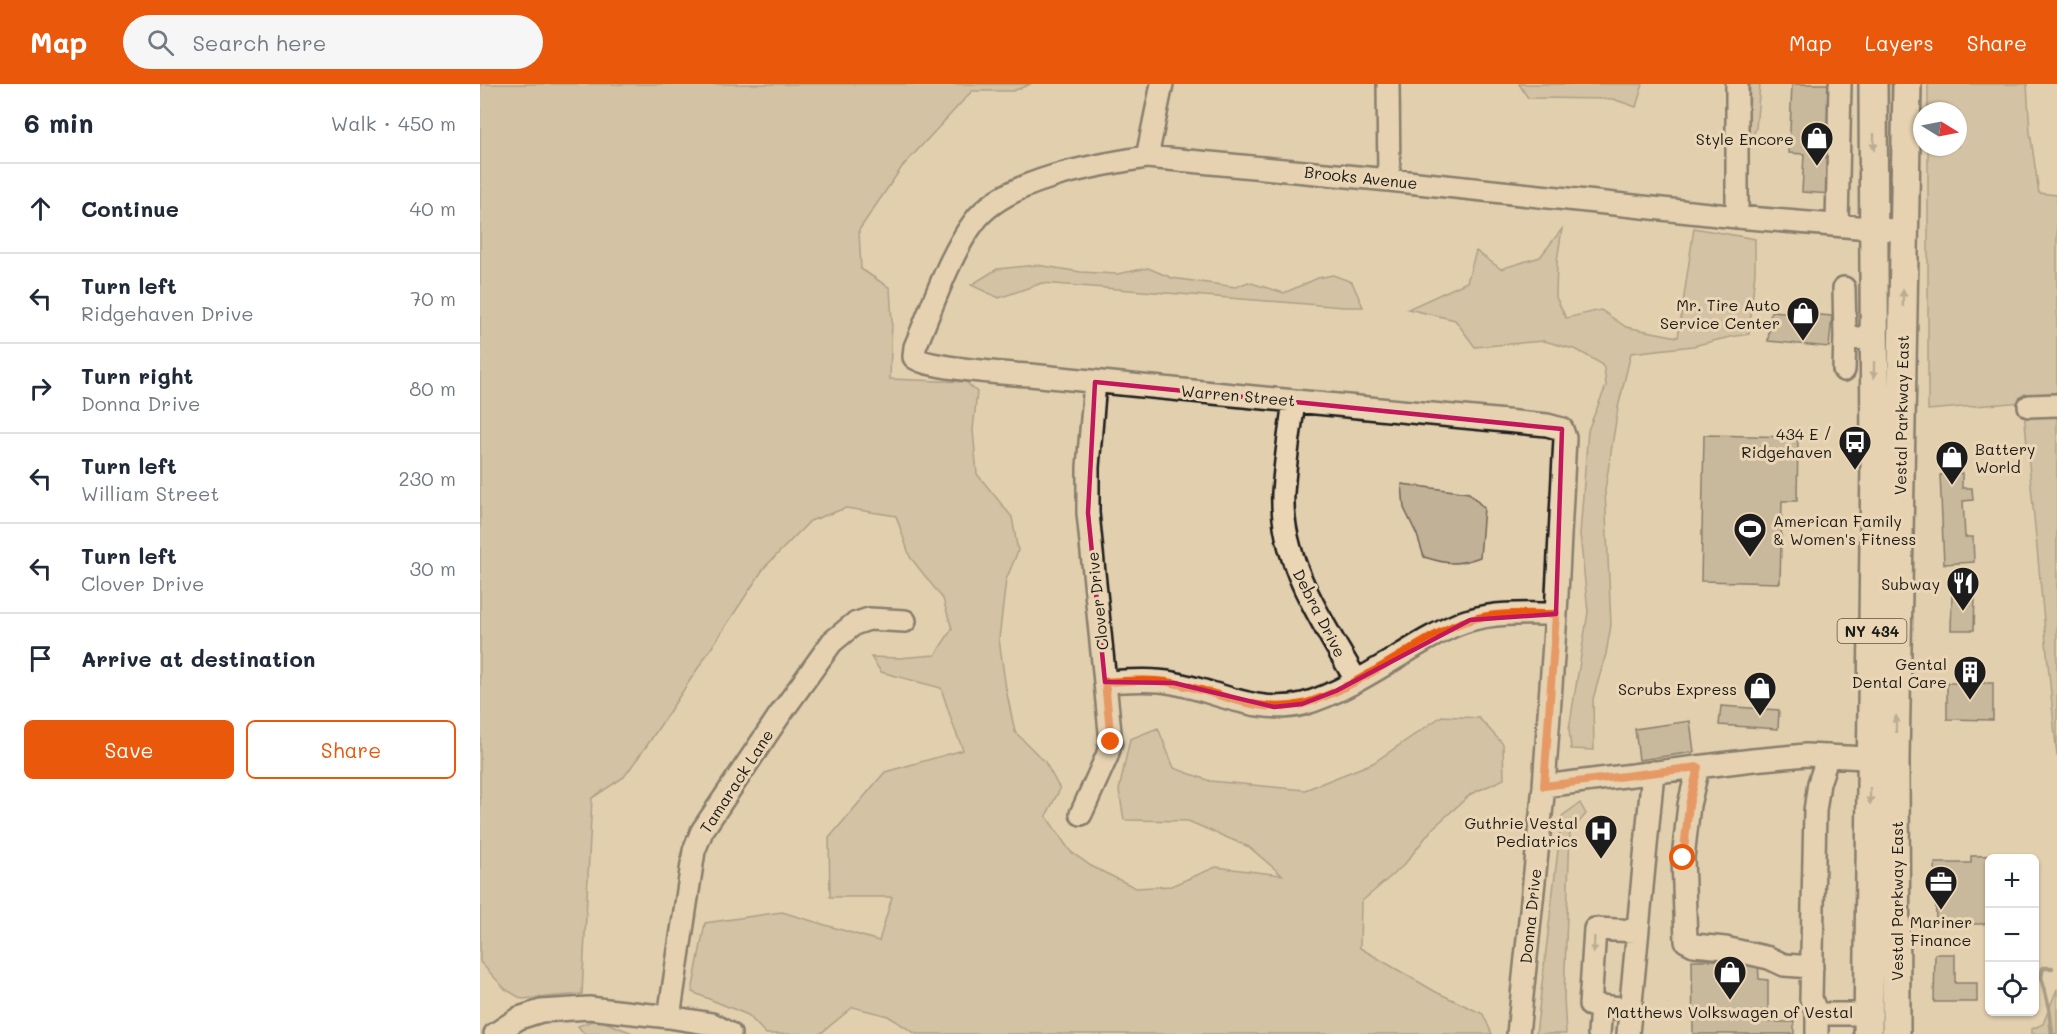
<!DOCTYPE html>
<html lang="en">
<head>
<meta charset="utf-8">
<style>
	:root { --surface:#fff; --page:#f6f6f7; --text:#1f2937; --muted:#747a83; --line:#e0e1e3; --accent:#ea580c }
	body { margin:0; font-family:Mali,sans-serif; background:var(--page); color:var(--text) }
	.controls { position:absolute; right:18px; bottom:18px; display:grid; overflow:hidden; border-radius:9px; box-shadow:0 2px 4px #0004 }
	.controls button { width:54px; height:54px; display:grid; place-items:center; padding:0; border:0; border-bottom:2px solid var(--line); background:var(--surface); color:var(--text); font:30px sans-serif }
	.compass { position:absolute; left:1433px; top:18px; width:54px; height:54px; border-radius:50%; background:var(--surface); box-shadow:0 2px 4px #0004; rotate:100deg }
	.stop { position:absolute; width:18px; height:18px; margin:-14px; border:4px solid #ea580c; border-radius:50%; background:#fff }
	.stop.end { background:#ea580c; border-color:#fff; box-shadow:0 2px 6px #0008 }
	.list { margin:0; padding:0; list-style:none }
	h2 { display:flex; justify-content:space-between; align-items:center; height:78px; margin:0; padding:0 24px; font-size:26px }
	h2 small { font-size:20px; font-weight:400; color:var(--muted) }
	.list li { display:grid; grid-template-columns:39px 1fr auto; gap:18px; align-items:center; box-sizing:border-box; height:90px; padding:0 24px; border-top:2px solid var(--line) }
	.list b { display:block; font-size:22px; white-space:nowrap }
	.list p { margin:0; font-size:20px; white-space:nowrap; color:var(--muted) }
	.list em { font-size:20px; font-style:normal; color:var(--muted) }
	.actions { display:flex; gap:12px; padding:18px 24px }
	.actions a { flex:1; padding:14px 0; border:2px solid var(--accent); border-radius:9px; text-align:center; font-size:21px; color:var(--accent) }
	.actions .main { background:var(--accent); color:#fff }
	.icon { flex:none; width:33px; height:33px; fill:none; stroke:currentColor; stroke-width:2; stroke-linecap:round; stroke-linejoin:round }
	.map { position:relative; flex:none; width:1577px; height:950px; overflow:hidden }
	header { display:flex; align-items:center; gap:36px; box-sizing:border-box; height:84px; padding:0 30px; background:var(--accent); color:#fff }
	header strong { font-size:28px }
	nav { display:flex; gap:33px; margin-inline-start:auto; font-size:21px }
	.search { width:420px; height:54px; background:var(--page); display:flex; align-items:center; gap:15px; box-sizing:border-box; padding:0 21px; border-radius:33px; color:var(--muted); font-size:22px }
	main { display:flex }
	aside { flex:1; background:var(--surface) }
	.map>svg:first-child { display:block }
</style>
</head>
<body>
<header>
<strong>Map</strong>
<div class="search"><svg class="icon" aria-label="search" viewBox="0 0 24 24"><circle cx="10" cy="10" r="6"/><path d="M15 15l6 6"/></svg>Search here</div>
<nav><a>Map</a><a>Layers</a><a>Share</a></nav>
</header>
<main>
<aside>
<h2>6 min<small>Walk · 450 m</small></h2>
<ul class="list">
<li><svg class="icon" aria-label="ahead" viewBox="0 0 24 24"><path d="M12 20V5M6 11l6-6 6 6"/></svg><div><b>Continue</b></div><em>40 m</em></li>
<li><svg class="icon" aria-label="left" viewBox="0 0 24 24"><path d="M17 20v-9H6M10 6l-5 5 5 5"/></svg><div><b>Turn left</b><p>Ridgehaven Drive</p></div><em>70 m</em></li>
<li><svg class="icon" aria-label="right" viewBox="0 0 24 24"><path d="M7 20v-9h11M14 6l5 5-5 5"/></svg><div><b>Turn right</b><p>Donna Drive</p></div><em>80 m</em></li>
<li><svg class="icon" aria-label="left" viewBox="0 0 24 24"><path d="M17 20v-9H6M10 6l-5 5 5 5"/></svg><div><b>Turn left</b><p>William Street</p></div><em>230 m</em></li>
<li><svg class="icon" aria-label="left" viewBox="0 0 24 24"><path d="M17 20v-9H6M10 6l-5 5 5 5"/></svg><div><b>Turn left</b><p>Clover Drive</p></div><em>30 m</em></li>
<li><svg class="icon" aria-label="arrive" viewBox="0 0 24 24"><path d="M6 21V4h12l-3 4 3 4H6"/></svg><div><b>Arrive at destination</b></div></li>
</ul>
<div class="actions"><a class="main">Save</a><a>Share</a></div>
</aside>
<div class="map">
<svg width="1577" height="950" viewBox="0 0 1577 950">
	<rect width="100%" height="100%" fill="#e2cfae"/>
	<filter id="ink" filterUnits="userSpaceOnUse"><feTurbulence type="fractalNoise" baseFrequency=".0167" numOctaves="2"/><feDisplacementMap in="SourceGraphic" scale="12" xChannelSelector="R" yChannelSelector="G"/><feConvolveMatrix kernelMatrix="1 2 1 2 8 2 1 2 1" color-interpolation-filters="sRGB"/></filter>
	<g filter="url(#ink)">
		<!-- green -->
		<path fill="#c1b196" stroke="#6e6659" stroke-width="1.5" d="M0,0h551l-18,7h-41l-70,76 -43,63 2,39 29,19 2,33 -2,58 76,3 11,10 -4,38 4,44 35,43 6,34 -12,29 -7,59 7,50 9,43 30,30 15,27 -14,27 24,35 21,15 45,22 35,-2 45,-19 66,8 -33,-28 -61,-26 -64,-1 -5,-30 11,-51 28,-11 16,40 36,13 95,9 68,-27 69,-47 37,2 24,26 1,35 -33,15 -38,34 -29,37 -43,37 -1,46 76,44 47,22 9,20h-576l-28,-18 -35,-9 -33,27h-54l-18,-19 -56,-23 13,-69 77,-11 97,29 13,-44h-62l-1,-59 56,-66 78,-22 -10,-25 -12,-37 -60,-16 -10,-15 28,1 36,-3 17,-26 -9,-30 -33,-42 -14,-41 -50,-8 -36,13 -46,47 -116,176 -24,33 -32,21 -10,196 -60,5 -17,-10 -25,-27z
			M1039,0h124l-7,23 -23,-8 -85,-1z
			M1270,0h10l-4,45 -8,14z
			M1407,0h11l-6,116 -6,1z
			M1448,0h99l3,48 9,61 18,2v562l-34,-355 -95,8v-263h30v-36h-30z
			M1214,144l61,11v33l-6,62 -19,3 -37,9 -62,7 -13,55 -13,82 6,135 -5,29 -13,45 1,51 -23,-1 -2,-20 19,-117 -8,-78 8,-104 18,-44 -2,-18 -4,-5 -23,-13 -33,-9 -69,6 -20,-27 -47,-11 59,-27 9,-31 25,18 39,-12 22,-28 -5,32 -1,36 10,21 35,-8 25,17 52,10z
			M557,181l44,7 36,2 31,-6 24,10 64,9 12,-5 36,11 34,-15 15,-3 19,7 11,25h-20l-301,-24 -43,15 -28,-13 26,-16z
			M922,400l67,9 15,15 -4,49c-24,9 -33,7 -56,0l-7,-22 -13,-27z
			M1100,719l6,11 -16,19 -6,164 2,37h-30l26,-218z
			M1577,905v45h-25v-5l11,-5z
			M117,935l38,15h-51l-6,-8z"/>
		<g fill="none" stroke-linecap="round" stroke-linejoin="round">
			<!-- stream -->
			<path stroke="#655e52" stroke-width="4.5" d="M1572,950l-3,-26 -8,-31 2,-9h9"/>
		</g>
		<!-- building -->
		<path fill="#ab9d86" stroke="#1c1c1c" stroke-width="1.5" d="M1312,0h41l-2,110 -29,-2 2,-38 -15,-1z
			M1291,227l61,5 -3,31 -61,-6z
			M1224,351l94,2 -1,64h-15l-2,82 -79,-2z
			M1482,389v15h10l1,12 -10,1 2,36h8l1,25 -30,2 -4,-89z
			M1472,511h23l-1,35h-23z
			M1467,599h46v37l-46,-1z
			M1241,622l58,4 -1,19 -59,-4z
			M1210,637l4,31 -55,8 -4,-31z
			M1537,771v3h-27v66h-54l-1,-61h36v-7z
			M1455,870h20v29h22v19h-43z
			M1212,876h66l1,19 9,1v42h26v12h-101z"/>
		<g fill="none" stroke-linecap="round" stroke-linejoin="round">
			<!-- minor casing -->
			<g stroke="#1c1c1c" stroke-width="26">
				<path id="minor" d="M908,0l1,96
					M667,73l15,-73
					M1257,133v-133
					M1357,141l3,-141
					M1364,204l1,49 30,2
					M1364,286l1,-33
					M814,317c-4,30 -9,61 -11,92 -3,69 40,129 73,187
					M1549,322l28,-1
					M625,598c23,-1 46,-3 68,1 43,8 85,32 130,21 40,-11 85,-42 121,-63 15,-8 30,-17 46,-21 28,-8 58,-6 86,-6
					M1218,683l-9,38 -6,53 3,83 8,4 31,3 44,10 15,7 28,2
					M1064,702l209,-26 53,-5 80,4
					M601,730l26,-58 4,-14 -23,-229v-46l7,-85
					M1151,925l-41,-4 5,-76 42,2
					M1337,930h51
					M189,933l25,-166 8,-20 77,-115 53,-74 22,-18 15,-5 36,2
					M15,950l24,-16 22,-7 48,-3 80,9 43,7 18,10
					M1038,950l26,-248 12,-172 9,-176 -3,-9 -15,-4c-172,-16 -345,-33 -517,-50 -19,-1 -107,-7 -116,-18l1,-10c17,-39 34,-92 59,-125 31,-43 123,-57 173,-65l242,23 348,37 168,14
					M1119,950l2,-28
					M1148,950l25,-262
					M1337,950v-20l-6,-15 4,-188 4,-28 9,-27"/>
			</g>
			<!-- major casing -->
			<g stroke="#1c1c1c" stroke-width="32">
				<path id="major" d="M1388,950l7,-574 -2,-376
					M1416,950l-1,-274 12,-676"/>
			</g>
			<!-- minor -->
			<use href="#minor" stroke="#ead6b4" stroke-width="21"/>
			<!-- major -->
			<use href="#major" stroke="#ead6b4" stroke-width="27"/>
		</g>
		<!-- one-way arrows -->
		<defs><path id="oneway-solid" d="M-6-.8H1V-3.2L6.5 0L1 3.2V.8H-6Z" transform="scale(1.5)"/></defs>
		<g fill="#8d8270">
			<use href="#oneway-solid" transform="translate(1394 58) rotate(90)"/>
			<use href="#oneway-solid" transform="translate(1423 214) rotate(-89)"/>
			<use href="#oneway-solid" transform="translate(1394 286) rotate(90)"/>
			<use href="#oneway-solid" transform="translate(1416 640) rotate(-89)"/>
			<use href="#oneway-solid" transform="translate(1390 712) rotate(90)"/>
			<use href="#oneway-solid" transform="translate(1114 861) rotate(93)"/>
		</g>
	</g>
	<g fill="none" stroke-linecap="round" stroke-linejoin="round" filter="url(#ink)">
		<!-- route -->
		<path stroke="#ea580c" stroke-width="8" d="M631,658l-6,-60c23,-1 46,-3 68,1 43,8 85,32 130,21 40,-11 85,-42 122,-63 14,-8 29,-17 45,-21 28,-8 58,-6 86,-6l-12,172 154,-19 -9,38 -6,53"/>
	</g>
	<!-- marked area -->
	<path d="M0 0H1577V950H0ZM615,298l467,47 -6,185 -86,6 -134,71 -34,13 -28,3 -100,-24 -69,-1 -17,-169z" fill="#e2cfae" fill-opacity=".55" fill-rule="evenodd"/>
	<path fill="none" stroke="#c2185b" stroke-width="4.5" stroke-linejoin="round" d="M615,298l467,47 -6,185 -86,6 -134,71 -34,13 -28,3 -100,-24 -69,-1 -17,-169z"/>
	<!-- icons -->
	<defs>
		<g id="shop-pin" transform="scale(1.725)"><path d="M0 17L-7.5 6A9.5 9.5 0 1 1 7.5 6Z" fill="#1c1c1c" stroke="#ead6b4"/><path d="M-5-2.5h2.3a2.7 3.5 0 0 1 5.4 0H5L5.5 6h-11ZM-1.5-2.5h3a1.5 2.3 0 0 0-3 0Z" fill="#fff"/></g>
		<g id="bus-pin" transform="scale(1.725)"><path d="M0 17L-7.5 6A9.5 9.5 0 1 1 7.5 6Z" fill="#1c1c1c" stroke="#ead6b4"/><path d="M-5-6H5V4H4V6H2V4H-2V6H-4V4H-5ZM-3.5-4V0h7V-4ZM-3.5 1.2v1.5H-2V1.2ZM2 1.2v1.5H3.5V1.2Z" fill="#fff"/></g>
		<g id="stadium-pin" transform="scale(1.725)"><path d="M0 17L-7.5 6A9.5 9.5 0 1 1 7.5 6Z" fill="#1c1c1c" stroke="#ead6b4"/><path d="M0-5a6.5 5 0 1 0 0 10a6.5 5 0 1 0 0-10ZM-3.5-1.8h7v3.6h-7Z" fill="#fff"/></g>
		<g id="restaurant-pin" transform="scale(1.725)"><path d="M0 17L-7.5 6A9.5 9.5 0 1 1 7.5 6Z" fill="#1c1c1c" stroke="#ead6b4"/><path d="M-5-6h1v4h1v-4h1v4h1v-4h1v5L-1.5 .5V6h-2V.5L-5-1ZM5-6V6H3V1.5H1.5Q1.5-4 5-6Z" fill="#fff"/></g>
		<g id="building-pin" transform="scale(1.725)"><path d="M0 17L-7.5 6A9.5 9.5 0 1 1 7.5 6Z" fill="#1c1c1c" stroke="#ead6b4"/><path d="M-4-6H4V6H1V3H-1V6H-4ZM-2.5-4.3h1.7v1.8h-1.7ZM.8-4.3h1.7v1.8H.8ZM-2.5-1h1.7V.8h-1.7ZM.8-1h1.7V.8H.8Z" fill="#fff"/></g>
		<g id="hospital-pin" transform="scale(1.725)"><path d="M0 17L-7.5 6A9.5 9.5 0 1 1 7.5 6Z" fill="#1c1c1c" stroke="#ead6b4"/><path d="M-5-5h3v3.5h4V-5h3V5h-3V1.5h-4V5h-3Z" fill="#fff"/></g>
		<g id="office-pin" transform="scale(1.725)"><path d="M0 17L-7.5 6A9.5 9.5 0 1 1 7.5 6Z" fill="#1c1c1c" stroke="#ead6b4"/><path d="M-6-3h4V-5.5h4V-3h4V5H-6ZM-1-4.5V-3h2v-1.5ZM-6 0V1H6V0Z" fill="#fff"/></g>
	</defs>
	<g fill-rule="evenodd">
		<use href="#shop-pin" x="1337" y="54"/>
		<use href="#shop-pin" x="1323" y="229"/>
		<use href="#bus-pin" x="1375" y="358"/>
		<use href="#shop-pin" x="1472" y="373"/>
		<use href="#stadium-pin" x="1270" y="445"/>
		<use href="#restaurant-pin" x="1483" y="499"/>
		<use href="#building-pin" x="1490" y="588"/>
		<use href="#shop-pin" x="1280" y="604"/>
		<use href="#hospital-pin" x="1121" y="747"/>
		<use href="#office-pin" x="1461" y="798"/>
		<use href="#shop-pin" x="1250" y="888"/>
	</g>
	<g text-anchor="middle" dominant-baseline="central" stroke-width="6" stroke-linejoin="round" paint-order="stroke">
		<!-- shield labels -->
		<rect fill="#ead6b4" stroke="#5a544a" stroke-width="1.5" x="1357.5" y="535" width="69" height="24" rx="4.5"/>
		<g font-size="15" font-weight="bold" fill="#1c1c1c">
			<text x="1392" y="547">NY 434</text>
		</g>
		<!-- poi labels -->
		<g font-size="16" fill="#1c1c1c" stroke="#ead6b4" text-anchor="end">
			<text x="1314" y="54">Style Encore</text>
			<text x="1300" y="220">Mr. Tire Auto<tspan x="1300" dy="18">Service Center</tspan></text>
			<text x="1352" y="349">434 E /<tspan x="1352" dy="18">Ridgehaven</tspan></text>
			<text x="1495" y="364" text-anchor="start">Battery<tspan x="1495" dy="18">World</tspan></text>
			<text x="1293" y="436" text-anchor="start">American Family<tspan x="1293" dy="18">&amp; Women's Fitness</tspan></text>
			<text x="1460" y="499">Subway</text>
			<text x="1467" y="579">Gental<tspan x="1467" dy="18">Dental Care</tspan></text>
			<text x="1257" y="604">Scrubs Express</text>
			<text x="1098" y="738">Guthrie Vestal<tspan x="1098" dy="18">Pediatrics</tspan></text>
			<text x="1461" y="837" text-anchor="middle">Mariner<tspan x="1461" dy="18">Finance</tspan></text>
			<text x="1250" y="927" text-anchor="middle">Matthews Volkswagen of Vestal</text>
		</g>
		<!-- street labels -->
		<g font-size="16" fill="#1c1c1c" stroke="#ead6b4">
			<text transform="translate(881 93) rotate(6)">Brooks Avenue</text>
			<text transform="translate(758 311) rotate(5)">Warren Street</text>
			<text transform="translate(1421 331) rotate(-89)">Vestal Parkway East</text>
			<text transform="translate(617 517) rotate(-96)">Clover Drive</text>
			<text transform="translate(840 529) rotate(63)">Debra Drive</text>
			<text transform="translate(256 697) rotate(-57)">Tamarack Lane</text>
			<text transform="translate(1416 817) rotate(-90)">Vestal Parkway East</text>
			<text transform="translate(1050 832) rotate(-84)">Donna Drive</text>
		</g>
	</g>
</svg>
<div class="controls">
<button>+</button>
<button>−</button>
<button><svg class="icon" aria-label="locate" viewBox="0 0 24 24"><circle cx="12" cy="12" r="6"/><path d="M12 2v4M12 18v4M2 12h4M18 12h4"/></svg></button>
</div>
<svg class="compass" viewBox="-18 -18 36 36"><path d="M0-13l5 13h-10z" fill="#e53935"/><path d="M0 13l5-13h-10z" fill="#747a83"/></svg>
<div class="stop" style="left:1203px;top:774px"></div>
<div class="stop end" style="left:631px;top:658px"></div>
</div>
</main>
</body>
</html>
